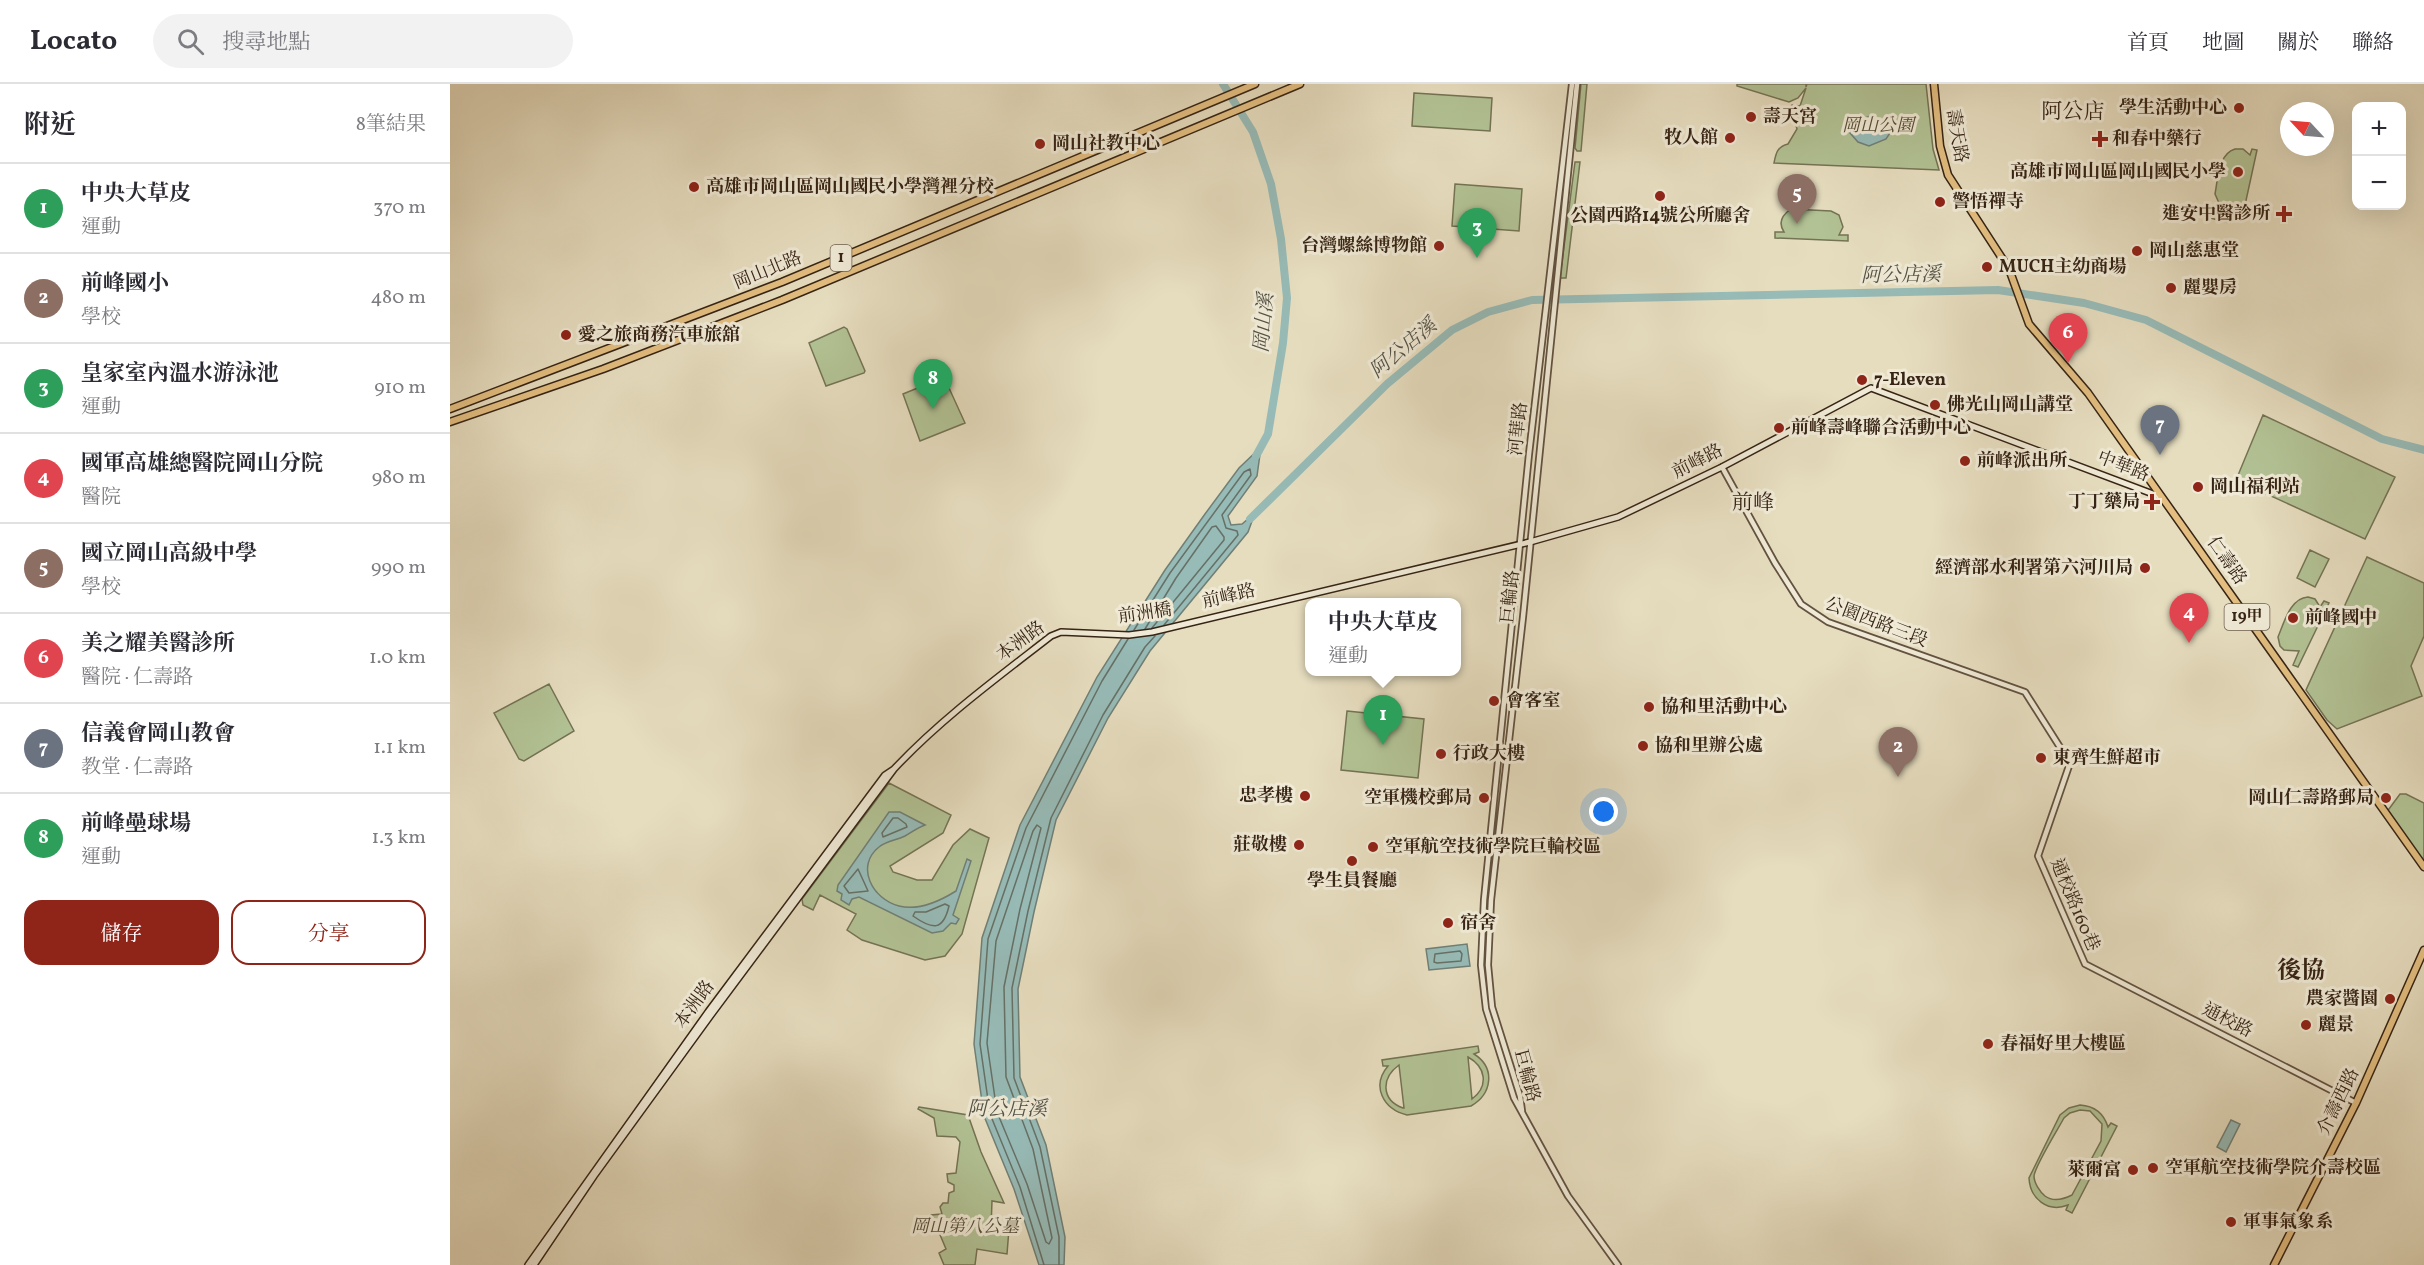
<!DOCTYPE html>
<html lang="zh-TW">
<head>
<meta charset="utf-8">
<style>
	:root { --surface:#fff; --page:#f2f2f3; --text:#2b2b33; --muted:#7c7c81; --line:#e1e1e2; --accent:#8f2418 }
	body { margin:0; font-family:Vollkorn,"Noto Serif TC",serif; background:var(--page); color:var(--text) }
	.controls { position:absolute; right:18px; top:18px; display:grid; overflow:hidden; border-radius:12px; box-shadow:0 6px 24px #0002 }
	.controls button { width:54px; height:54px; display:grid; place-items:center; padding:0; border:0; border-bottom:2px solid var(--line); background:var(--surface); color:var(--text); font:30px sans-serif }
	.compass { position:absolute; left:1830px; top:18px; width:54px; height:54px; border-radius:50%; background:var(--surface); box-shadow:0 6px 24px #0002; rotate:296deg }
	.you { position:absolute; left:1154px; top:728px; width:21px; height:21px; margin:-15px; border:4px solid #fff; border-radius:50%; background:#1a73e8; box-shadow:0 0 0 9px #1a73e833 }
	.badge { display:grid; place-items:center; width:39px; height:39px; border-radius:50%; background:var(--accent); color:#fff; font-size:20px; font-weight:700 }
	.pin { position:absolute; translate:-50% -50px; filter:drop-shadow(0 2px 3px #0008) }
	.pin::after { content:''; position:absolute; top:32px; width:21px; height:18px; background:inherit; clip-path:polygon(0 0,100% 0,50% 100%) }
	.popup { position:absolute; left:855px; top:514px; width:156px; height:78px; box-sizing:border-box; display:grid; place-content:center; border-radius:12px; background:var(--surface); filter:drop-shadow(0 2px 4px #0005); font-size:20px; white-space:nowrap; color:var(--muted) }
	.popup b { font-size:22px; color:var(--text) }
	.popup::after { content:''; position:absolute; left:50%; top:100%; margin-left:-12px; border:12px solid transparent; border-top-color:var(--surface) }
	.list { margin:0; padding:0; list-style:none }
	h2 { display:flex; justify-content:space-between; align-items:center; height:78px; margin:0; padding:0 24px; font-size:26px }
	h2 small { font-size:20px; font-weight:400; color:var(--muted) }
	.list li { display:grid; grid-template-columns:39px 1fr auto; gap:18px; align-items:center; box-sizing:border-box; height:90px; padding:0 24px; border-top:2px solid var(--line) }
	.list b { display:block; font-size:22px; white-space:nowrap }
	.list p { margin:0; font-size:20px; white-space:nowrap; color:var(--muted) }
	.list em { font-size:20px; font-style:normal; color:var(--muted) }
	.actions { display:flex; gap:12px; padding:18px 24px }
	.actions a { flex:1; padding:14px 0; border:2px solid var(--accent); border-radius:18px; text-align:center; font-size:21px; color:var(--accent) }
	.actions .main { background:var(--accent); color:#fff }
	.icon { flex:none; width:33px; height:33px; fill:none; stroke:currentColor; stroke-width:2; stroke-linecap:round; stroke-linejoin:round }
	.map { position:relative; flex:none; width:1974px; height:1181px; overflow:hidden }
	header { display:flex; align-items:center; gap:36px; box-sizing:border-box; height:84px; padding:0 30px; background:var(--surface); border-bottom:2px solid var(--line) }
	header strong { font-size:28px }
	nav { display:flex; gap:33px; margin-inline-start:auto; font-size:21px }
	.search { width:420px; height:54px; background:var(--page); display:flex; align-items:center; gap:15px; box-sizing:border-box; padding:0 21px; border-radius:33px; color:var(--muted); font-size:22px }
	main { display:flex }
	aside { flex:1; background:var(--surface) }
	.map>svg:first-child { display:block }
</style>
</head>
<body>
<header>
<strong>Locato</strong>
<div class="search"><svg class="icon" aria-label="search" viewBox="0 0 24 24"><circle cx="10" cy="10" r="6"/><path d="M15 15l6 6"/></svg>搜尋地點</div>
<nav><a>首頁</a><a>地圖</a><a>關於</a><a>聯絡</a></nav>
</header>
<main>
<aside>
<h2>附近<small>8筆結果</small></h2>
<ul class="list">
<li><span class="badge" style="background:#2e9e5b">1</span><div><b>中央大草皮</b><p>運動</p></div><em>370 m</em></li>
<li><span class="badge" style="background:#8d6e63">2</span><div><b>前峰國小</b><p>學校</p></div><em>480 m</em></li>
<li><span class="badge" style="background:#2e9e5b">3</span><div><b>皇家室內溫水游泳池</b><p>運動</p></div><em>910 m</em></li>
<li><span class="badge" style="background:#e0444e">4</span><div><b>國軍高雄總醫院岡山分院</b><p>醫院</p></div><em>980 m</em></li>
<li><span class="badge" style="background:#8d6e63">5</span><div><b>國立岡山高級中學</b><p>學校</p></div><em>990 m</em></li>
<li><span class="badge" style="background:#e0444e">6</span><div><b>美之耀美醫診所</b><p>醫院 · 仁壽路</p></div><em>1.0 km</em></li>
<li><span class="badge" style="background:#6b7280">7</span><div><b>信義會岡山教會</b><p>教堂 · 仁壽路</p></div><em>1.1 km</em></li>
<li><span class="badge" style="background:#2e9e5b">8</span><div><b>前峰壘球場</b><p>運動</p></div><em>1.3 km</em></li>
</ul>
<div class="actions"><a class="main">儲存</a><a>分享</a></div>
</aside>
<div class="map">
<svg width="1974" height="1181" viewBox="0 0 1974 1181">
	<rect width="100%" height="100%" fill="#e6ddbf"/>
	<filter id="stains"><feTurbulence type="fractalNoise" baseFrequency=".00333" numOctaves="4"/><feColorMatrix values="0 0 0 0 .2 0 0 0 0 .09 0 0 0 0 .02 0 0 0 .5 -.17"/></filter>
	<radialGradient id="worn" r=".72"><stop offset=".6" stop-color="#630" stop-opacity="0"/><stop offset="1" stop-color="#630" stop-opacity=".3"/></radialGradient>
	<!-- green -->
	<path fill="#b2c294" stroke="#747354" stroke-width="1.5" fill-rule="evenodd" d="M1131,0h6l-6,67h-4l-2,-3z
		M1287,0h69v3l1,-3h119l7,65 6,21 -165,-7c2,-10 3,-16 14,-19l9,-15 -2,-7 -11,-5 8,-12 8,1 6,-18 -8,10 -9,4 -52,-16z
		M964,9l78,5 -2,33 -78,-5z
		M1785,65h8l7,6 2,-6 5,1 -15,69 -6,-1 3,-14 -15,2 -5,-3 -4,-9c3,-15 3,-40 20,-45z
		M1125,78h5l-14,116h-6z
		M1005,100l67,5 -3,42 -67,-5z
		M1759,120l24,6 -3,13 -24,-6z
		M1341,125l40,2 8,4 4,12 -4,8h9v6l-73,-3v-6h9c-6,-9 -2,-17 7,-23z
		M394,243l3,2 18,42 -1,2 -38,13 -17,-43z
		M482,298l17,6 16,35 -45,18 -17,-47z
		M1813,331l132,62 -30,62 -129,-59z
		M1860,466l19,9 -14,28 -18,-9z
		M1917,473l57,26v53l-13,30 11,30 -85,33 -10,-9 -21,-30z
		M1858,513l7,2 5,8 4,-6 5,2 -31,64 -5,-2 6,-14 -15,-1 -4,-4 -2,-9c6,-14 12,-39 30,-40z
		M99,600l25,47 -50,30 -5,-2 -25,-46z
		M897,627l77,8 -6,59 -77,-8z
		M439,699l62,32 -8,18 -53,33 3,6 24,8h15l21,-35 17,-16 19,9 -27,96 -17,22 -20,4 -63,-20 -15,-10 9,-16 -36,-19 -7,15 -10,-5 -1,-6z
		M1950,710h6l18,9v61l-38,-51z
		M1028,962l1,6 -5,2c22,14 18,40 -3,52l-64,9c-24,-6 -36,-29 -19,-49h-5l-1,-6zM1018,973c18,10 21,29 4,42zM949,981l5,43h-1c-22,-8 -22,-30 -4,-43z
		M1630,1021c15,1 24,9 28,22l3,-4 6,3 -45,87 -6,-3 2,-5c-20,8 -38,-6 -39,-27l31,-63 9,-7zM1630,1026l10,1 12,13 -1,17 -29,54c-8,4 -19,7 -27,1 -5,-4 -11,-13 -11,-20 1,-10 24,-47 30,-58l6,-5z
		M469,1023l49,8 13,37 23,51 -12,-2 -1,27 18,1 -2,25 -30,-5 -2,16h-31l-5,-12 7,-4 -8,-19 -3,-1 -4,-14 11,-1 -2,-7 3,-4h5l1,-10 5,-2v-6l-6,-3 -1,-8 9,-1 4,-31 -4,-5 -19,-1 -3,-18 -16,-9z"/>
	<!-- water -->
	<path fill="#97bbb7" stroke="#707f76" stroke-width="1.5" d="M1420,32l18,7 4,7 -6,9 -17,7 -11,-4 -8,-9 8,-12z
		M811,363l-4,29 -29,40 3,9 11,-1 13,-11 -7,19 -98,119 -42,67 -52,102 -22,92 -16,77 2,88 26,68 19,92 -1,28h-25l-25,-76 -30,-73 -10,-72 8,-106 38,-113 77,-148 68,-107 40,-56 34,-46z
		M439,728h11l25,13c-8,3 -13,7 -20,11 -8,4 -19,5 -26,11 -24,19 -7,52 20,59 19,5 41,-5 57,-15l11,-32 4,2 -18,54 6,4 -3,5 -5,-1 -8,8 -11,2 -73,-36 -7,2 -3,6 -8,-5 1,-6 -5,-3 1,-6z
		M1017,860l3,22 -41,4 -3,-21z
		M1781,1036l9,4 -14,28 -9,-5z"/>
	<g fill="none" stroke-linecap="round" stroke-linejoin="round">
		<!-- shore -->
		<path stroke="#667066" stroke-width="1.5" d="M695,545l31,-51 36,-51 4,-1 8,11v3l-72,88
			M684,546l36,-57 74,-101 6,-3 1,6 -29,40 4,13 11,3 1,4 -74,90
			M443,734h5l8,6 1,3 -24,10 -1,-4z
			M587,741l4,3 -21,81 -16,78 2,90 27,72 19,89 -3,6 -3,-2 -19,-58 -30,-72 -10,-69 9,-102 37,-110z
			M408,785l10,22 -19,2 -5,-7z
			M495,820l4,2c-6,25 -16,24 -36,10l2,-4h11z
			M1010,867l2,3 -1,7 -24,2 -3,-1 1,-8z
			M594,1181l-24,-78 -30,-73 -10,-70 8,-105 38,-111 76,-147 26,-42
			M609,1181v-28l-19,-90 -26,-69 -2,-90 16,-77 23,-93 52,-103 42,-68 10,-11"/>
		<!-- river -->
		<path stroke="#97bbb7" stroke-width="8" d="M773,0l30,48 18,52 10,55 6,59 -4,45 -15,91 -12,22
			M800,435l137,-135 65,-54 36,-18 44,-12 466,-10 86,13 62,17 236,119 42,11"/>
		<!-- tertiary casing -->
		<g stroke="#625240" stroke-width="8">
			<path id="tertiary" d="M1122,0l-43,370 -45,446 -3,65 5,44 28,89 54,98 50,69
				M1272,383l53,96 26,41 27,18 197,70 45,71 -32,93 47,108 271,139
				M1072,1027l-2,-15 -28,-89 -4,-42 3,-65 32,-283 54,-533"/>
		</g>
		<!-- secondary casing -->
		<g stroke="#362415" stroke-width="8">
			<path id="secondary" d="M78,1181l180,-253 177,-237 9,-6
				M84,1181l60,-89 117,-161 183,-246c47,-50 103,-91 157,-133l10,-4 68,3 23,-3 378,-90 88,-25 104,-50 149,-79 290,109"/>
		</g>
		<!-- primary casing -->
		<g stroke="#362415" stroke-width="9">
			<path id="primary" d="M1484,0l6,62 8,29 61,94 20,55 59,69 336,474
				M0,325l332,-127 473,-198
				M0,338l153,-53 179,-69 518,-216
				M1824,1181l82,-162 68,-153"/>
		</g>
		<!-- tertiary -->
		<use href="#tertiary" stroke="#efe9d5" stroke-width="4.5"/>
		<!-- secondary -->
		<use href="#secondary" stroke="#efe9d5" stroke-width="5"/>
		<!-- primary -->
		<use href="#primary" stroke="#e3be80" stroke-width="6"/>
	</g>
	<!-- markers -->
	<g fill="#8f2418" stroke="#efe9d5" stroke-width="2">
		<circle cx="1789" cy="24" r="6"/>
		<circle cx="1301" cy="33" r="6"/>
		<circle cx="1280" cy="54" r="6"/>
		<path d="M1647 46h6v6h6v6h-6v6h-6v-6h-6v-6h6z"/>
		<circle cx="590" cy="60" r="6"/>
		<circle cx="1788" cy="88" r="6"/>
		<circle cx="244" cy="103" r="6"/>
		<circle cx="1210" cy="112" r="6"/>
		<circle cx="1490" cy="118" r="6"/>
		<path d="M1831 121h6v6h6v6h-6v6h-6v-6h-6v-6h6z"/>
		<circle cx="989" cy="162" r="6"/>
		<circle cx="1687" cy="167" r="6"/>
		<circle cx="1537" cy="183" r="6"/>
		<circle cx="1721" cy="204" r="6"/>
		<circle cx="116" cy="251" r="6"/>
		<circle cx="1412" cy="296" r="6"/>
		<circle cx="1485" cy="321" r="6"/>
		<circle cx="1329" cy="344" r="6"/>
		<circle cx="1515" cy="377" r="6"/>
		<circle cx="1748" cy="403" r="6"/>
		<path d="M1699 409h6v6h6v6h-6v6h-6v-6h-6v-6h6z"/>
		<circle cx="1695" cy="484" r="6"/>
		<circle cx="1843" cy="534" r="6"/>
		<circle cx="1044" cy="617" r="6"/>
		<circle cx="1199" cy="623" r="6"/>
		<circle cx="1193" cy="662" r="6"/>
		<circle cx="991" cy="670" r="6"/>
		<circle cx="1591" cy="674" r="6"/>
		<circle cx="855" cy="712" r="6"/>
		<circle cx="1034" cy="714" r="6"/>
		<circle cx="1936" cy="714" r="6"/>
		<circle cx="849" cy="761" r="6"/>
		<circle cx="923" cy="763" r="6"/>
		<circle cx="902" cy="777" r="6"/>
		<circle cx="998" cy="839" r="6"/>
		<circle cx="1940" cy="915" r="6"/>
		<circle cx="1856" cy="941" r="6"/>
		<circle cx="1538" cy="960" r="6"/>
		<circle cx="1703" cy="1084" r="6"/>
		<circle cx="1683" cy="1086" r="6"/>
		<circle cx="1781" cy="1138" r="6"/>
	</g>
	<g text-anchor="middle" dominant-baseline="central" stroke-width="6" stroke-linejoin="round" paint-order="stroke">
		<!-- shield labels -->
		<g fill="#efe9d5" stroke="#6e5f4f" stroke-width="1.5">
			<rect x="380.5" y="161" width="21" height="26" rx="4.5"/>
			<rect x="1774.5" y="520" width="45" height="26" rx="4.5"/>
		</g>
		<g font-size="16" font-weight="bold" fill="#362415">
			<text x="391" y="174">1</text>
			<text x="1797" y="533">19甲</text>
		</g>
		<!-- poi labels -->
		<g font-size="18" font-weight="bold" fill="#362415" stroke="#efe9d5" text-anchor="start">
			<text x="1777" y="24" text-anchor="end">學生活動中心</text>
			<text x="1313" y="33">壽天宮</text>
			<text x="1268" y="54" text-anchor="end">牧人館</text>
			<text x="1662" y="55">和春中藥行</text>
			<text x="602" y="60">岡山社教中心</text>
			<text x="1776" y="88" text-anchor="end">高雄市岡山區岡山國民小學</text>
			<text x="256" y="103">高雄市岡山區岡山國民小學灣裡分校</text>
			<text x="1502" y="118">警悟禪寺</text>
			<text x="1820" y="130" text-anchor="end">進安中醫診所</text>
			<text x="1210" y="132" text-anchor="middle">公園西路14號公所廳舍</text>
			<text x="977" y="162" text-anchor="end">台灣螺絲博物館</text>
			<text x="1699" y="167">岡山慈惠堂</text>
			<text x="1549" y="183">MUCH主幼商場</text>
			<text x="1733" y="204">麗嬰房</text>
			<text x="128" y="251">愛之旅商務汽車旅舘</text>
			<text x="1424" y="296">7-Eleven</text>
			<text x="1497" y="321">佛光山岡山講堂</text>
			<text x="1341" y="344">前峰壽峰聯合活動中心</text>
			<text x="1527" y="377">前峰派出所</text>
			<text x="1760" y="403">岡山福利站</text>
			<text x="1690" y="418" text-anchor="end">丁丁藥局</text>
			<text x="1683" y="484" text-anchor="end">經濟部水利署第六河川局</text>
			<text x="1855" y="534">前峰國中</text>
			<text x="1056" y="617">會客室</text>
			<text x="1211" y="623">協和里活動中心</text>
			<text x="1205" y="662">協和里辦公處</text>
			<text x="1003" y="670">行政大樓</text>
			<text x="1603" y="674">東齊生鮮超市</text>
			<text x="843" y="712" text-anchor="end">忠孝樓</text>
			<text x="1022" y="714" text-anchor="end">空軍機校郵局</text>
			<text x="1924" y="714" text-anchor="end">岡山仁壽路郵局</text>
			<text x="837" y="761" text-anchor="end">莊敬樓</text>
			<text x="935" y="763">空軍航空技術學院巨輪校區</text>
			<text x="902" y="797" text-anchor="middle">學生員餐廳</text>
			<text x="1010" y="839">宿舍</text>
			<text x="1928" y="915" text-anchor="end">農家醬園</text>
			<text x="1868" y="941">麗景</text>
			<text x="1550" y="960">春福好里大樓區</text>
			<text x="1715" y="1084">空軍航空技術學院介壽校區</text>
			<text x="1671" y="1086" text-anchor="end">萊爾富</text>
			<text x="1793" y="1138">軍事氣象系</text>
		</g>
		<!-- park labels -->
		<g font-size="18" font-style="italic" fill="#554c35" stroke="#efe9d5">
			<text x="1428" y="42">岡山公園</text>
			<text x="515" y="1143">岡山第八公墓</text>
		</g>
		<!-- street labels -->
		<g font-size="18" fill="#362415" stroke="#efe9d5">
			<text transform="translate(1506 52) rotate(80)">壽天路</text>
			<text transform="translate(318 187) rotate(-22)">岡山北路</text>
			<text transform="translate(1069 345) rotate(-84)">河華路</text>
			<text transform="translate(1248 378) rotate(-27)">前峰路</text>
			<text transform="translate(1673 383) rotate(21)">中華路</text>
			<text transform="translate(1776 477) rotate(55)">仁壽路</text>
			<text transform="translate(779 513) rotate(-13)">前峰路</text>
			<text transform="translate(1061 513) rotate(-84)">巨輪路</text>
			<text transform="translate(695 530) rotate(-8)">前洲橋</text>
			<text transform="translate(1426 539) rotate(21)">公園西路三段</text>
			<text transform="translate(571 558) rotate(-36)">本洲路</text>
			<text transform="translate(1624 821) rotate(67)">通校路160巷</text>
			<text transform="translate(245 921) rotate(-54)">本洲路</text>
			<text transform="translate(1777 937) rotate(27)">通校路</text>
			<text transform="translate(1076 992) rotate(75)">巨輪路</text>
			<text transform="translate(1889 1018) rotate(-64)">介壽西路</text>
		</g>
		<!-- water labels -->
		<g font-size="20" font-style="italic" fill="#535146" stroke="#efe9d5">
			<text transform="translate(1451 192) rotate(-1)">阿公店溪</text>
			<text transform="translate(815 239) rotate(-85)">岡山溪</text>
			<text transform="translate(954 265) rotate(-40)">阿公店溪</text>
			<text x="557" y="1026">阿公店溪</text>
		</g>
		<!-- quarter labels -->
		<g font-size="21" fill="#362415" stroke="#efe9d5">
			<text x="1623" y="28">阿公店</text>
			<text x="1303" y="419">前峰</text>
		</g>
		<!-- district labels -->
		<g font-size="24" font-weight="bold" fill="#362415" stroke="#efe9d5">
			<text x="1851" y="888">後協</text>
		</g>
	</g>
	<rect width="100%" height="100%" filter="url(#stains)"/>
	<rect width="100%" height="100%" fill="url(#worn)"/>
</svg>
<div class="controls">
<button>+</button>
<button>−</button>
</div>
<svg class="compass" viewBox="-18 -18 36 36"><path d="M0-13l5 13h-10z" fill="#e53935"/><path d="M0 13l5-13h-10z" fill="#7c7c81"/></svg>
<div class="you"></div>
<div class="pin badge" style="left:933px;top:661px;background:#2e9e5b">1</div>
<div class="popup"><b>中央大草皮</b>運動</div>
<div class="pin badge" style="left:1448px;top:693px;background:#8d6e63">2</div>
<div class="pin badge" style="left:1027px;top:174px;background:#2e9e5b">3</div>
<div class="pin badge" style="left:1739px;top:559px;background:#e0444e">4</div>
<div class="pin badge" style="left:1347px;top:140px;background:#8d6e63">5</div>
<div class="pin badge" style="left:1618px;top:279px;background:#e0444e">6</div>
<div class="pin badge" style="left:1710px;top:371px;background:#6b7280">7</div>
<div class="pin badge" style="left:483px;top:325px;background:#2e9e5b">8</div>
</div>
</main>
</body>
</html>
